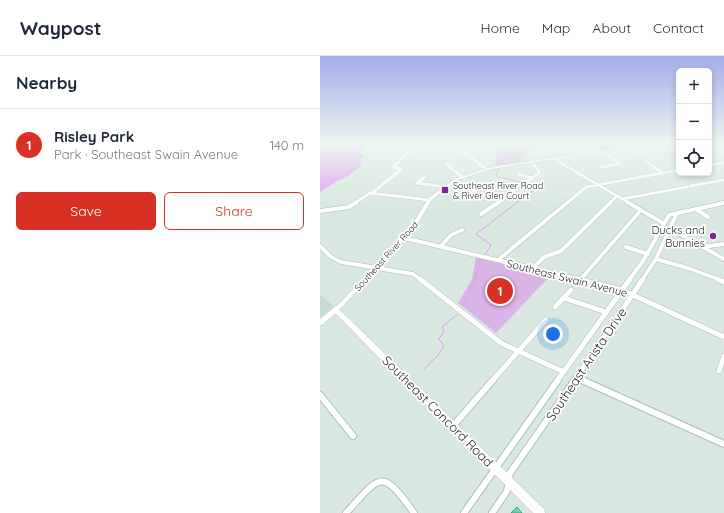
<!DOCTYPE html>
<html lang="en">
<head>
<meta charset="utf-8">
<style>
	:root { --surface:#fff; --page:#f6f6f7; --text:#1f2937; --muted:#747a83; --line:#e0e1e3; --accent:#d93025 }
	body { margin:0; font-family:Quicksand,sans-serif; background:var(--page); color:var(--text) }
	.controls { position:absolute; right:12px; top:12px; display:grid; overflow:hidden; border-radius:6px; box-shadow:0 2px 6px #0003 }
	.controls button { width:36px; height:36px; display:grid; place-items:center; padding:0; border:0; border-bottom:1px solid var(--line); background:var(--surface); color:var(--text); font:20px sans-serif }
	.you { position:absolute; left:233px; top:278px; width:14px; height:14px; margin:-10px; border:3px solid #fff; border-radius:50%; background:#1a73e8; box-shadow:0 0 0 6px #1a73e833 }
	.badge { display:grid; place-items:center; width:26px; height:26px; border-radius:50%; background:var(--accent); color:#fff; font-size:13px; font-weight:700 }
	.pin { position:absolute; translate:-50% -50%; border:2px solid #fff; box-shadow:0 1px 4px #0006 }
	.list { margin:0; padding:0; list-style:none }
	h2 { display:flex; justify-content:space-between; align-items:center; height:52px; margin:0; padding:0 16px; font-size:17px }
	h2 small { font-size:13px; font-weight:400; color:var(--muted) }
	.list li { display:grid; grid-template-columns:26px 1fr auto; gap:12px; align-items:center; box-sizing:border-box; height:72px; padding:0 16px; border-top:1px solid var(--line) }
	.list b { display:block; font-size:15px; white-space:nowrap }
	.list p { margin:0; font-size:13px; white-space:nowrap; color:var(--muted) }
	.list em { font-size:13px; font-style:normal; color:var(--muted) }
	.actions { display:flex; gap:8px; padding:12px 16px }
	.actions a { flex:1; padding:9px 0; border:1px solid var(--accent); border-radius:6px; text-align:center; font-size:14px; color:var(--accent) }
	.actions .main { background:var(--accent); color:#fff }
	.icon { flex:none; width:22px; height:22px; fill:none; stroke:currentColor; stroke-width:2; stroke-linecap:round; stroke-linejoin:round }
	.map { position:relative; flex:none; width:404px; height:457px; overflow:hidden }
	header { display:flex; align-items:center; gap:24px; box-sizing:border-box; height:56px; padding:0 20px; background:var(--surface); border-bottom:1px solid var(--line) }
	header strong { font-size:19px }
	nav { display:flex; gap:22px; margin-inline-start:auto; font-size:14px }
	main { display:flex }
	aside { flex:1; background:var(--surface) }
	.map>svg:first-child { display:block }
</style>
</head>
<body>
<header>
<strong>Waypost</strong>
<nav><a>Home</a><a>Map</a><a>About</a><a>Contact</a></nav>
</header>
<main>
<aside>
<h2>Nearby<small></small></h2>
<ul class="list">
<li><span class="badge">1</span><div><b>Risley Park</b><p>Park · Southeast Swain Avenue</p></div><em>140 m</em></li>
</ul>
<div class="actions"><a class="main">Save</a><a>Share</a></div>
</aside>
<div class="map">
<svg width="404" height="457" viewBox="0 0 404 457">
	<rect width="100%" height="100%" fill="#d8e8e0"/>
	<!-- built -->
	<path fill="#c5dcd2" d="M0,239l14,11 -14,11z"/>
	<!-- green -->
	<path fill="#dab4e7" d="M199,87h39l-30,7 -9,9 2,3 -25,4 1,-9 -4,-4z
		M276,87h29l3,4 -25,3 -7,-4 2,-1z
		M156,201l75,18 -55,58 -38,-30 14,-24z"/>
	<!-- water -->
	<path fill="#db9fef" d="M0,87h55l-8,3 -7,6 4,5 -4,3 1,6 -13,10 -11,5 -17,11z"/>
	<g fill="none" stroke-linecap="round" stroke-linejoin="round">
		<!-- stream -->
		<path stroke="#db9fef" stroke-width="1" d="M183,108l17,-13 39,-8
			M180,112l-4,5 1,3 25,7
			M165,199l6,-10 -15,-11 59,-45 -9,-4
			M142,249l13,-24 6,-23
			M104,313l14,-14 6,-9 -5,-7 5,-8 -2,-4 16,-13"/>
	</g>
	<!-- building -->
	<path fill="#66deb2" stroke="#479b7d" d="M197,451l5,6h-11z"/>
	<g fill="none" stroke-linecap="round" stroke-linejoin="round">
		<!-- street-far3 casing -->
		<g stroke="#aebeb7" stroke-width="3.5">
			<path id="street-far3" d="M132,87l34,26
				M345,87l14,8
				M305,92l13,7
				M389,94l15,-3
				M144,96l38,-9
				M234,103l75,44
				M325,105l18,12
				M126,108l16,13
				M389,109l15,-2
				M281,111l19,-3 -18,-12
				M198,118l14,4
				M105,121l-8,6 28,4
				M370,130l34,-6
				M52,137l30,-24 -9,-2 17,-16 24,-8
				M148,140l18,-13c30,7 30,7 54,-11l-8,-10
				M302,143l65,-12
				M35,147l15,-10 59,7
				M178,147l17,-13 -1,-2
				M247,147l19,-16 93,-17
				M290,147l7,-7"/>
		</g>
		<!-- street-far2 casing -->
		<g stroke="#aebeb7" stroke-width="5">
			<path id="street-far2" d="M307,146l36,21
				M376,153l12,8
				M0,155l29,-4 8,-5
				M161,158l18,-12
				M351,173l53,30
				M84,182l177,42
				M0,190l11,11 10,5 72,12 8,6
				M121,190l10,-11 11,-5
				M306,191l22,7
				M382,191l22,-3
				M336,203l35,10 29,11
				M178,204l70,-58
				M212,213l12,-12 17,-6 50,-49
				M260,224l61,-70
				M309,224l14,-19 26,-46 55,-12
				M322,224l14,-21 21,-46"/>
		</g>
		<!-- street-far1 casing -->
		<g stroke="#aebeb7" stroke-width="6">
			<path id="street-far1" d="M100,223l81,64 63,29
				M257,223l45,11 102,47
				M397,223l7,3
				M244,242l42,14
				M235,251l16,-17
				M399,315l5,-15
				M257,322l8,3
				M172,325l54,-61
				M237,325l73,-102
				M254,325l69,-102"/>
		</g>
		<!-- street casing -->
		<g stroke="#aebeb7" stroke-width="8">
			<path id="street" d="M262,324l142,64
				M0,339l33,41
				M133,370l40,-46
				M26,457c35,-38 35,-46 68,0
				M144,457l94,-133
				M172,457l15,-22 3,-18 65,-93"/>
		</g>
		<!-- secondary casing -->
		<g stroke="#aebeb7" stroke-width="1">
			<path id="secondary" d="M329,87h11l-168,26 -34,11 -26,20 -16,27 -71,77 -6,6 2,1 203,198 1,4h-12l-196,-198 -2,-1 -13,11h-2v-6l21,-17 71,-77 16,-27 28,-20 35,-11z
				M370,129h1v2l-4,1 -2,-1z"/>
		</g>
		<!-- street-far3 -->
		<use href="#street-far3" stroke="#fff" stroke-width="3"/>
		<!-- street-far2 -->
		<use href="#street-far2" stroke="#fff" stroke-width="4"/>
		<!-- street-far1 -->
		<use href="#street-far1" stroke="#fff" stroke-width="5"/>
		<!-- street -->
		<use href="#street" stroke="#fff" stroke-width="6"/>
		<!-- secondary -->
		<use href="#secondary" fill="#fff" fill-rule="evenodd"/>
	</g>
	<!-- sky -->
	<linearGradient id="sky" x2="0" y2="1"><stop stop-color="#a3aceb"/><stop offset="0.58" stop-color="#edf5f1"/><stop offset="1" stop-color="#edf5f1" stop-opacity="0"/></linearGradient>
	<rect width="404" height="151" fill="url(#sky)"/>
	<!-- markers -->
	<g fill="#7c2695" stroke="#fff" stroke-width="1.5">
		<rect x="121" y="130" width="8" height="8" rx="2"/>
		<circle cx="393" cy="180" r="4"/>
	</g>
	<g text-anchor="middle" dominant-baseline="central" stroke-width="3.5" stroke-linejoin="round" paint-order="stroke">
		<!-- far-poi labels -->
		<g font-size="9" fill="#272d2a" stroke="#fff" text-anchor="start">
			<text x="133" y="129">Southeast River Road<tspan x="133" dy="10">&amp; River Glen Court</tspan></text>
		</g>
		<!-- far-street labels -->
		<g font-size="9" fill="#272d2a" stroke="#fff">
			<text transform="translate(66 200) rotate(-48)">Southeast River Road</text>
		</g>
		<!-- poi labels -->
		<g font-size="11" fill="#272d2a" stroke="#fff" text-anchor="end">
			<text x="385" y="174">Ducks and<tspan x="385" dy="13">Bunnies</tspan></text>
		</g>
		<!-- street labels -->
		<g font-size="11" fill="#272d2a" stroke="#fff">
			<text transform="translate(247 222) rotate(14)">Southeast Swain Avenue</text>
		</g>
		<!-- near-street labels -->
		<g font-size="13" fill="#272d2a" stroke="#fff">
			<text transform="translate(266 308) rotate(-56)">Southeast Arista Drive</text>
			<text transform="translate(118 355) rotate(45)">Southeast Concord Road</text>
		</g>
	</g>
</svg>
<div class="controls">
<button>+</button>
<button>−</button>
<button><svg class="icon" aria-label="locate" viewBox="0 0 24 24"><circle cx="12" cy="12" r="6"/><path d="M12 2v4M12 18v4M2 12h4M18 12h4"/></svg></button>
</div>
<div class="you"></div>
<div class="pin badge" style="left:180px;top:235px">1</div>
</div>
</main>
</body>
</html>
